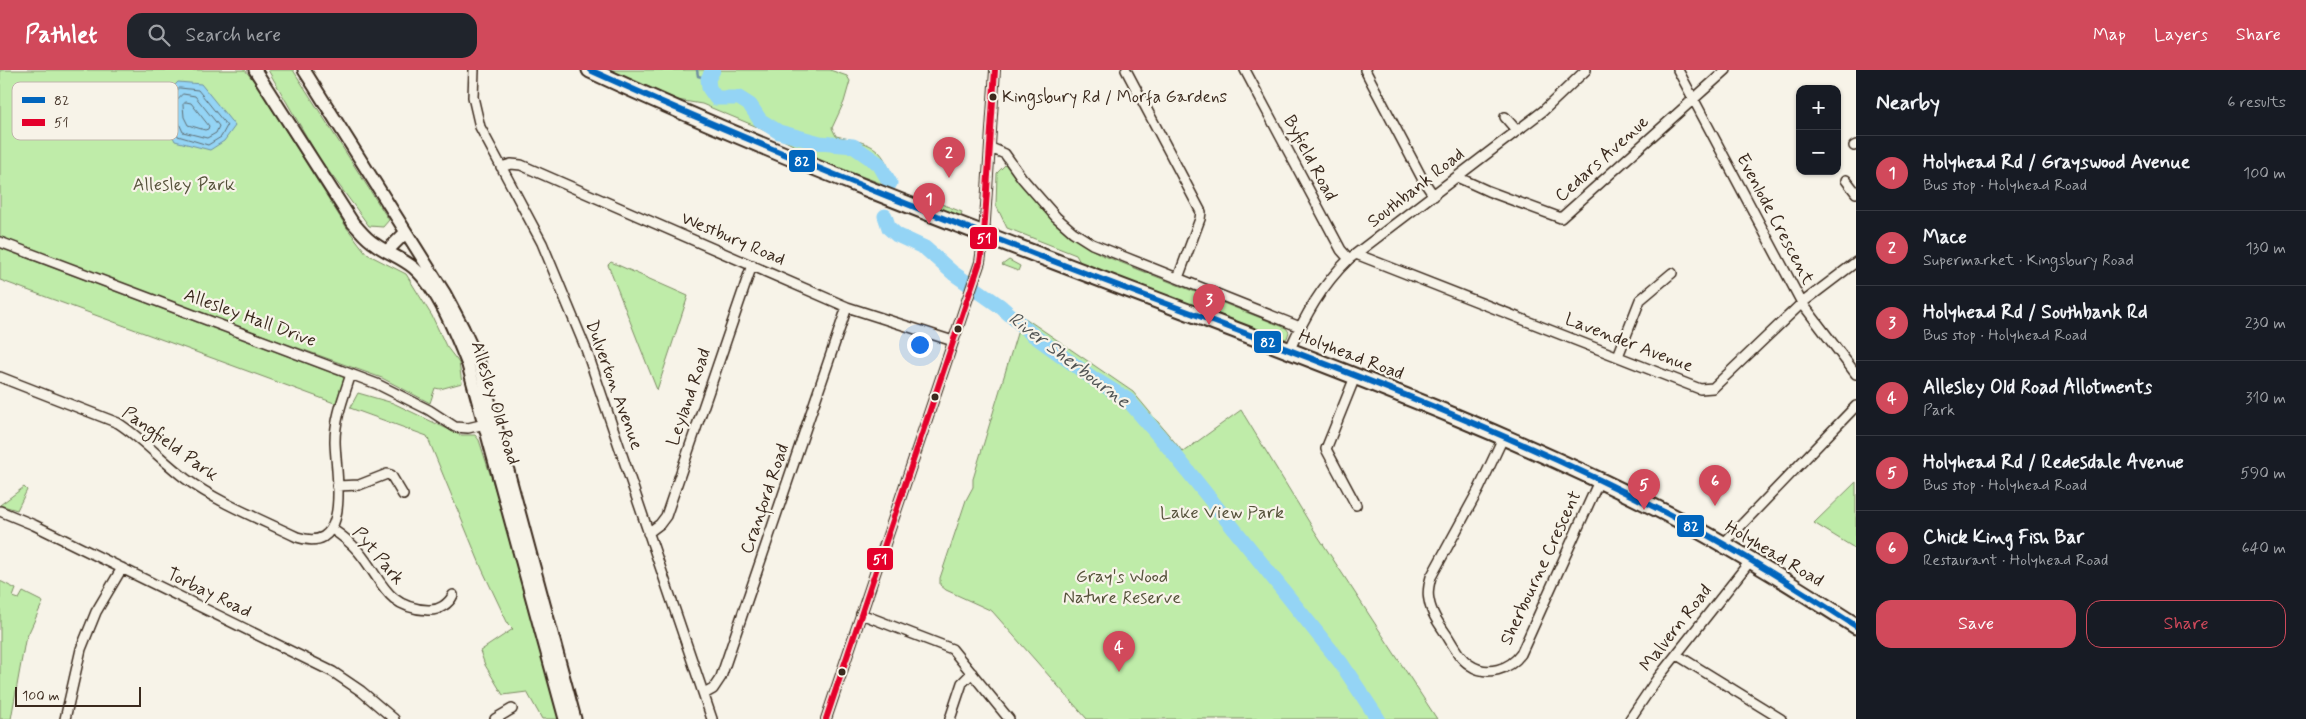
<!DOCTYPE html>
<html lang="en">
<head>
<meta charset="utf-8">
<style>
	:root { --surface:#171b24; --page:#20242c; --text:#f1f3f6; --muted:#9ea1a6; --line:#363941; --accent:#d1495b }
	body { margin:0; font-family:Mynerve,sans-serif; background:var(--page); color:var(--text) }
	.controls { position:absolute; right:15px; top:15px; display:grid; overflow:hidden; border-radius:10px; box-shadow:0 1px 4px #0004 }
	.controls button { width:45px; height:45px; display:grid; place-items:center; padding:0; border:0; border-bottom:1px solid var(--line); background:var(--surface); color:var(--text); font:25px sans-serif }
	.scale { position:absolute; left:15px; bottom:12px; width:126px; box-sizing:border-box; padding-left:5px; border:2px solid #3b2a1e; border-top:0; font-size:14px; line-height:18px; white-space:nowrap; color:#3b2a1e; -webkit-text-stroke:4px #f7f3e8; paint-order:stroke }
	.you { position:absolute; left:919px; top:274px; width:18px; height:18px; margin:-12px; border:4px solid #fff; border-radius:50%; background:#1a73e8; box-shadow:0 0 0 8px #1a73e833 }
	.badge { display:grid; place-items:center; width:32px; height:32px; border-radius:50%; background:var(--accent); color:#fff; font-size:16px; font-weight:700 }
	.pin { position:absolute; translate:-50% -41px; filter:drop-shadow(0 1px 2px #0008) }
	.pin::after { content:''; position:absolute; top:26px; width:18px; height:15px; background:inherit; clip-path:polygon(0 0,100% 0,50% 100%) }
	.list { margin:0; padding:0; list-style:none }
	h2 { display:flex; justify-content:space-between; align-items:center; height:65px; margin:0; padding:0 20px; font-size:21px }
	h2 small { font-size:16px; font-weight:400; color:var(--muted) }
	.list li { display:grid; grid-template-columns:32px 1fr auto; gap:15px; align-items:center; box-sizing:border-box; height:75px; padding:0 20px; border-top:1px solid var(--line) }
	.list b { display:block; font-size:19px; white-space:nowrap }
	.list p { margin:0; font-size:16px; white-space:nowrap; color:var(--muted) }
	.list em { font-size:16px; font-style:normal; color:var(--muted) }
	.actions { display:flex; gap:10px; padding:15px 20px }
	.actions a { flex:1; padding:11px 0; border:1px solid var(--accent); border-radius:15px; text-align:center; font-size:18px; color:var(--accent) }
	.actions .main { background:var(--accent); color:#fff }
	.icon { flex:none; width:28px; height:28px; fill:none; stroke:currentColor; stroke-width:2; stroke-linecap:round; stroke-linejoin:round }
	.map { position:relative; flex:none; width:1856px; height:649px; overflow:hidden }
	header { display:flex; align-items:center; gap:30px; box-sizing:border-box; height:70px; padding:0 25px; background:var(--accent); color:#fff }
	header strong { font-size:24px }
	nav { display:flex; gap:28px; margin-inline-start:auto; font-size:18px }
	.search { width:350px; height:45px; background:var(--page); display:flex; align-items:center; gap:12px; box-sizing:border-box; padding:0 18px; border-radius:15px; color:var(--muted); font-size:19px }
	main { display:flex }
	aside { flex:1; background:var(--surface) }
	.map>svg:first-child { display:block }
</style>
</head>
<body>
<header>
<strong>Pathlet</strong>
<div class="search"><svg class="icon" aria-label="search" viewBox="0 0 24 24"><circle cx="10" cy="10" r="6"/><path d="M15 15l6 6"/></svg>Search here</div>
<nav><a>Map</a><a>Layers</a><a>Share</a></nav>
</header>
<main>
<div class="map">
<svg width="1856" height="649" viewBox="0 0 1856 649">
	<rect width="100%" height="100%" fill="#f7f3e8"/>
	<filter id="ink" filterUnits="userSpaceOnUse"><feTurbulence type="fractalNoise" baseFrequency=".02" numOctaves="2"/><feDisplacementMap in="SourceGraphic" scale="10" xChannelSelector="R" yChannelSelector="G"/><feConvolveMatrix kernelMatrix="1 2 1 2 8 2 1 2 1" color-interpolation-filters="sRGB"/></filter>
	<g filter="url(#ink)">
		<!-- green -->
		<path fill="#bfeca9" stroke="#7d8b64" d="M0,0h245l12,15 90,143 20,26 39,20 26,42 14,30 13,17 3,20 -22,6 -5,-1 -5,15 -48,-25 -187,-67 -195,-74z
			M268,0h25l96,150 -6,7 -14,-1 -50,-68z
			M605,0h225l17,6 3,5 -6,21 -12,26 4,8c35,8 46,8 57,44l-13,3 -78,-29 -7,-8 -40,-20 -53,-22 -31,-5z
			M1006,94c28,37 55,70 96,91l184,73 3,4 -2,6 -4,2 -202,-76 -5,-9 -69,-27 -11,-23 1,-32z
			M926,128l36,14 -2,5 -36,-13z
			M0,178l345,130 -8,26 -337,-124z
			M1009,190l11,6 -2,5 -16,-6z
			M611,192l77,34 -31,94 -49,-125z
			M1025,248l108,74 50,60 58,-42 73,120 123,189h-350l-95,-108 -46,-21 -6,-5v-7l26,-78 7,-13v-8l45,-149z
			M358,323l35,10 67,32h15l4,5 35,107 46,172h-18l-15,-27 -24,3 -18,-30 -5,-14 33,-22 -5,-5 -26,-55 -55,-133 -77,-28z
			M1856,412v67l-42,-26z
			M24,417l3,3 -10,20 -17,-5z
			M0,511l16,8 -3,8 6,2 4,-7 20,10 -18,39 -14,78h-11z"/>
		<!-- water -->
		<path fill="#94d4f5" stroke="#70909f" d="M178,12l23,2 34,42 -11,15 -14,9 -35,-9 -9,-18 -3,-26z"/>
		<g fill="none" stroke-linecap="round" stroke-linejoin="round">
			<!-- shore -->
			<path stroke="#5f6e74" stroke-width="1" d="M180,18l18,2 29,36 -6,11 -13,8 -30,-9 -8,-15 -2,-21z
				M183,24l12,2 24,30 -3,7 -9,5 -24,-6 -6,-13 -2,-17z
				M186,32l5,1 18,23 -1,3 -3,1 -17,-5 -4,-8 -1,-12z"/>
			<!-- stream -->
			<path stroke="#70909f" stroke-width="2.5" d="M697,0l1,6 10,3"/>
			<!-- river -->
			<path stroke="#94d4f5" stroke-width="15" d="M713,0l-5,9 1,9 7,10h23l11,7 10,15 19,12 41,11 33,3 26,18 11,19
				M885,146l4,12 8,7 28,13 28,25 47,33 33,29 61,44 34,21 43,50 170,213 37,56"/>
			<!-- street casing -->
			<g stroke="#3b2a1e" stroke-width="12">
				<path id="street" d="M474,0l-1,27 7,30 62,116 44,106 126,370
					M1126,0l75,142 -1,7 -22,59
					M1245,0l96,180 8,9
					M1365,0l58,110 11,16
					M1678,0l124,233 54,71
					M1505,47l12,14
					M1854,76l2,-1
					M991,78l14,6 17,24 34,39 17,15 19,12 208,83
					M501,97l10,-3 10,1 326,142 106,34
					M1457,107l31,14 73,27 165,-148
					M1846,110l10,13
					M0,172l377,142 52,26 26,17 13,1 17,-4
					M1356,184l344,135 13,-1 89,-85 54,-41
					M1289,281c16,-35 32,-65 60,-92l194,-148 43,-41
					M1618,286l22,-56 32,-27
					M0,307l118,46c25,16 44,38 68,56 33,24 74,40 111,58 57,19 38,-67 38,-96 0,-23 9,-45 16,-67
					M1355,307l-29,72 30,56
					M1503,368l-24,51 -48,88c-2,7 -4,15 -2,23 2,13 10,24 17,34 7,11 13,24 24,31 17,12 40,4 51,-11l78,-173
					M337,416l22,-1 28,-11 4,1 12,20
					M0,441l34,14 299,147 28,19 33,28
					M332,459c9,6 19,14 26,22 24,28 27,57 70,59 10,1 21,-6 25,-15
					M648,463l12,-9 6,-8 86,-251
					M1723,474l133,-138
					M861,544l91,35 57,70
					M1677,585l104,64
					M704,624l9,-5 8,-12 126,-370
					M65,649l16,-70 15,-37 26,-44
					M495,649l17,-10
					M826,649l154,-457 4,-27 11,-165
					M950,649l12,-36 10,-10
					M1630,649l27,-40 94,-119"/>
			</g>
			<!-- secondary casing -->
			<g stroke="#3b2a1e" stroke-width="15">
				<path id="secondary" d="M255,0l98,153c7,7 13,16 22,21 12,9 27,14 39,24 24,21 42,67 54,97l97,354
					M304,0l141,224 18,34 16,35 96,356
					M387,181l19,-19"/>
			</g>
			<!-- highway casing -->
			<g stroke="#3b2a1e" stroke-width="19">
				<path id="highway" d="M590,0c203,94 411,171 619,250 163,62 326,124 480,205 57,31 112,66 167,101"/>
			</g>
			<!-- street -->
			<use href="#street" stroke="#f7f3e8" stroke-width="9"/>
			<!-- secondary -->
			<use href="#secondary" stroke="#f7f3e8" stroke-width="11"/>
			<!-- highway -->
			<use href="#highway" stroke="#f7f3e8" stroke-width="15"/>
			<!-- bus-1 casing -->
			<g stroke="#f7f3e8" stroke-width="10">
				<path id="bus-1" d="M590,0c152,69 307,131 463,191 214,82 434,156 636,264 58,31 112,66 167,101"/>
			</g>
			<!-- bus-2 casing -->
			<g stroke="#f7f3e8" stroke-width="10">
				<path id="bus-2" d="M826,649l154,-457 4,-27 11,-165"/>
			</g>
			<!-- bus-1 -->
			<use href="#bus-1" stroke="#0065bd" stroke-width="6"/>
			<!-- bus-2 -->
			<use href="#bus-2" stroke="#e4002b" stroke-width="6"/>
		</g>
	</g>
	<!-- markers -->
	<g fill="#3b2a1e" stroke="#f7f3e8" stroke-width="2">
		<circle cx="993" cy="27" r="4.5"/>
		<circle cx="958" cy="259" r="4.5"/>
		<circle cx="935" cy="327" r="4.5"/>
		<circle cx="842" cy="602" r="4.5"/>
	</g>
	<g text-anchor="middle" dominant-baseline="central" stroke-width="4.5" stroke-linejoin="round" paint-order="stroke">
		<!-- bus labels -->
		<g font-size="17" fill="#3b2a1e" stroke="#f7f3e8" text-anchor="start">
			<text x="1002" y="27">Kingsbury Rd / Morfa Gardens</text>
		</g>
		<!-- street labels -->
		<g font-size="18" fill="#3b2a1e" stroke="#f7f3e8">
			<text transform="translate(1310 88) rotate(62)">Byfield Road</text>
			<text transform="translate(1602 89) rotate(-42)">Cedars Avenue</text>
			<text transform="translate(1416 118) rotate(-38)">Southbank Road</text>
			<text transform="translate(1775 149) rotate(62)">Evenlode Crescent</text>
			<text transform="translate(733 169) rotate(23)">Westbury Road</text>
			<text transform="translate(250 248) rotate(20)">Allesley Hall Drive</text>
			<text transform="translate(1629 273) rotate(21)">Lavender Avenue</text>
			<text transform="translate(1351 285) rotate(21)">Holyhead Road</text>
			<text transform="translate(614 315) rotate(70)">Dulverton Avenue</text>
			<text transform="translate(689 327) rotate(-71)">Leyland Road</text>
			<text transform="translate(495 333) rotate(73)">Allesley Old Road</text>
			<text transform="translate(170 374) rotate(36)">Pangfield Park</text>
			<text transform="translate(765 429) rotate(-71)">Cranford Road</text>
			<text transform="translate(1774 484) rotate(31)">Holyhead Road</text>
			<text transform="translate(378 486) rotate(50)">Pyt Park</text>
			<text transform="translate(1541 498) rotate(-65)">Sherbourne Crescent</text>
			<text transform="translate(209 523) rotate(26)">Torbay Road</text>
			<text transform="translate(1676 558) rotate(-52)">Malvern Road</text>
		</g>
		<!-- park labels -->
		<g font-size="18" fill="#55513a" stroke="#f7f3e8">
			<text x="184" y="115">Allesley Park</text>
			<text x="1222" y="443">Lake View Park</text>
			<text x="1122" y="507">Gray's Wood<tspan x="1122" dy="21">Nature Reserve</tspan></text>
		</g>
		<!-- water labels -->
		<g font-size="19" font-style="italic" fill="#515454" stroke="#f7f3e8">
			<text transform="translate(1069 290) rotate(37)">River Sherbourne</text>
		</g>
	</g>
	<!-- legend -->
	<rect x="12" y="12" width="166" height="58" rx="8" fill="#f7f3e8" stroke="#bfb7ab" stroke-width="1"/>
	<rect x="22" y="27" width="23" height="6" fill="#0065bd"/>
	<rect x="22" y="49" width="23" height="7" fill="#e4002b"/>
	<g font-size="14" fill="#3b2a1e">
		<text x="54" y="35">82</text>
		<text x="54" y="57">51</text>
	</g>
	<g stroke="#f7f3e8" stroke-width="2">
		<rect x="788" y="79" width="28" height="24" rx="5" fill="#0065bd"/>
		<rect x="969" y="156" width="29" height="24" rx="5" fill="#e4002b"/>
		<rect x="1253" y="260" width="29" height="24" rx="5" fill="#0065bd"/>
		<rect x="1676" y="444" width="29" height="24" rx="5" fill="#0065bd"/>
		<rect x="866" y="477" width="28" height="24" rx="5" fill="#e4002b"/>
	</g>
	<g font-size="14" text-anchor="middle" font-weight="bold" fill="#fff">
		<text x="802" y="96">82</text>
		<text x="984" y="173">51</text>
		<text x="1268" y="277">82</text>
		<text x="1691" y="461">82</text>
		<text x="880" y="494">51</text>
	</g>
</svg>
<div class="controls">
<button>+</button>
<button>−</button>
</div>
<div class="scale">100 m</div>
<div class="you"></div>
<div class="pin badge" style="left:929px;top:154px">1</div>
<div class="pin badge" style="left:949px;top:108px">2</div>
<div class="pin badge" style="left:1209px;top:255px">3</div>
<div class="pin badge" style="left:1119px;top:602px">4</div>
<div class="pin badge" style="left:1644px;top:440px">5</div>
<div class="pin badge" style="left:1715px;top:436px">6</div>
</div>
<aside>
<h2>Nearby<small>6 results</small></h2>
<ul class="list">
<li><span class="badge">1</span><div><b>Holyhead Rd / Grayswood Avenue</b><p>Bus stop · Holyhead Road</p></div><em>100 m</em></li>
<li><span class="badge">2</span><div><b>Mace</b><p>Supermarket · Kingsbury Road</p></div><em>130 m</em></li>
<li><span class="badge">3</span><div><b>Holyhead Rd / Southbank Rd</b><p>Bus stop · Holyhead Road</p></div><em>230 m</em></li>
<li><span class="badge">4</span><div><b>Allesley Old Road Allotments</b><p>Park</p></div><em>310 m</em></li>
<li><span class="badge">5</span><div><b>Holyhead Rd / Redesdale Avenue</b><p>Bus stop · Holyhead Road</p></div><em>590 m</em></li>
<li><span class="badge">6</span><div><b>Chick King Fish Bar</b><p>Restaurant · Holyhead Road</p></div><em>640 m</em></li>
</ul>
<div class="actions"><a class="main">Save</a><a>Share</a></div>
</aside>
</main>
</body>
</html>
